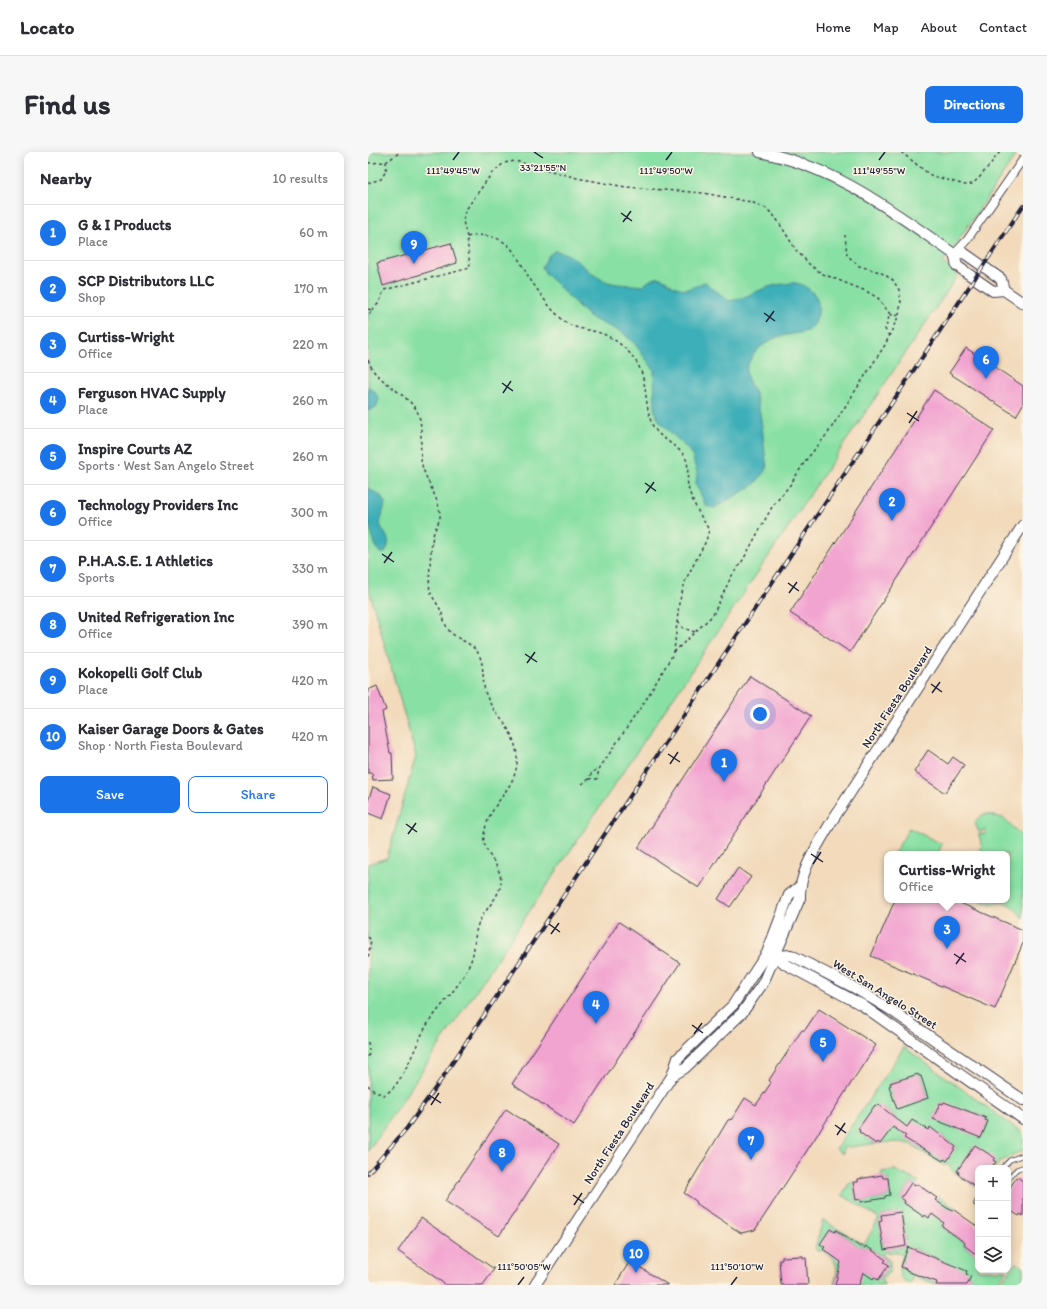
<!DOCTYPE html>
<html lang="en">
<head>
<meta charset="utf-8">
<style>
	:root { --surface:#fff; --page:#f7f7f7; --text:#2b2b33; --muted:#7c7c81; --line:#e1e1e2; --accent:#1a73e8 }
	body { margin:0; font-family:Itim,sans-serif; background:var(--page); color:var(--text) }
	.controls { position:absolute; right:12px; bottom:12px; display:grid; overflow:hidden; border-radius:8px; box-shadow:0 2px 10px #0003 }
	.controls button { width:36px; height:36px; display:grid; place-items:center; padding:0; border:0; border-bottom:1px solid var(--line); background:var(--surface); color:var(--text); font:20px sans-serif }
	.you { position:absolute; left:392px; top:562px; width:14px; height:14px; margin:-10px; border:3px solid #fff; border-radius:50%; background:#1a73e8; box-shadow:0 0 0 6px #1a73e833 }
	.badge { display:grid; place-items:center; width:26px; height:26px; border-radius:50%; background:var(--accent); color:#fff; font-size:13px; font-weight:700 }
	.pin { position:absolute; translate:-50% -33px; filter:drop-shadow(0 1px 2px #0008) }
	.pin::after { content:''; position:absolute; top:21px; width:14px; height:12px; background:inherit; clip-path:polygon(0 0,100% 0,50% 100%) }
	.popup { position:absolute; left:516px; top:699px; width:126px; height:52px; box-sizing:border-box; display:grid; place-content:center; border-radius:8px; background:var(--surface); filter:drop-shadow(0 1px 3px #0005); font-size:13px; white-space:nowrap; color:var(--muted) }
	.popup b { font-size:15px; color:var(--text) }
	.popup::after { content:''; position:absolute; left:50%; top:100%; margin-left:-8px; border:8px solid transparent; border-top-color:var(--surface) }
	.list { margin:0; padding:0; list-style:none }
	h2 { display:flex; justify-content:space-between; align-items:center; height:52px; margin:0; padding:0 16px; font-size:17px }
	h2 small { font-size:13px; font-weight:400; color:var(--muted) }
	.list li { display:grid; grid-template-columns:26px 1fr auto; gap:12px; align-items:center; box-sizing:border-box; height:56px; padding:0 16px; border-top:1px solid var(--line) }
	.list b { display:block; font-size:15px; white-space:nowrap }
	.list p { margin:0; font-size:13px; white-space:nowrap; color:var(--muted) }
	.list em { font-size:13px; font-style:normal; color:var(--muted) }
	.actions { display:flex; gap:8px; padding:12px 16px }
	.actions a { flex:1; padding:9px 0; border:1px solid var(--accent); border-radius:8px; text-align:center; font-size:14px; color:var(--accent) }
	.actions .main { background:var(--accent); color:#fff }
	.icon { flex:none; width:22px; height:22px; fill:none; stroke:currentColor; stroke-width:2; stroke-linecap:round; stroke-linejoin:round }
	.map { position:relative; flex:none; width:655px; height:1133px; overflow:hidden; border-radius:8px }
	header { display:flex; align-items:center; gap:24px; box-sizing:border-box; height:56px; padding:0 20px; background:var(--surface); border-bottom:1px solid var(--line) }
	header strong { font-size:19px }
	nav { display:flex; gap:22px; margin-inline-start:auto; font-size:14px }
	.intro { display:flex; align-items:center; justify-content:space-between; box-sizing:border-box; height:96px; padding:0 24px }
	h1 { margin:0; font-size:28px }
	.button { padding:10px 18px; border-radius:8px; background:var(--accent); color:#fff; font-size:14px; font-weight:700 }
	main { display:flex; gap:24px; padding:0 24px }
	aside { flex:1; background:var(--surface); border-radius:8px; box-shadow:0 2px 10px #0003 }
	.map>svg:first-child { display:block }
</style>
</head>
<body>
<header>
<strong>Locato</strong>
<nav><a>Home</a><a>Map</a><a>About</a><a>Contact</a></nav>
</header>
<div class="intro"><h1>Find us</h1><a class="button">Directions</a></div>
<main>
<aside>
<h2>Nearby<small>10 results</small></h2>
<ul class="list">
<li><span class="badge">1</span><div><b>G &amp; I Products</b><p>Place</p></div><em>60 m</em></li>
<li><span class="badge">2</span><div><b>SCP Distributors LLC</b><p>Shop</p></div><em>170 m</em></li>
<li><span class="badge">3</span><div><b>Curtiss-Wright</b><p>Office</p></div><em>220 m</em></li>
<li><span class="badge">4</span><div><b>Ferguson HVAC Supply</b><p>Place</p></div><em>260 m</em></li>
<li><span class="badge">5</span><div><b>Inspire Courts AZ</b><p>Sports · West San Angelo Street</p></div><em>260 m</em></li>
<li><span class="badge">6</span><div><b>Technology Providers Inc</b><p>Office</p></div><em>300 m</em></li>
<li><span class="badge">7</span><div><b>P.H.A.S.E. 1 Athletics</b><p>Sports</p></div><em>330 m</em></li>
<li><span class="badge">8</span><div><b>United Refrigeration Inc</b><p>Office</p></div><em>390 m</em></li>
<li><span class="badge">9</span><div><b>Kokopelli Golf Club</b><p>Place</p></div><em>420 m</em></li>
<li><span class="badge">10</span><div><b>Kaiser Garage Doors &amp; Gates</b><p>Shop · North Fiesta Boulevard</p></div><em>420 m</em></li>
</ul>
<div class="actions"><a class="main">Save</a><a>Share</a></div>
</aside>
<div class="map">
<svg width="655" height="1133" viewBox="0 0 655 1133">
	<rect width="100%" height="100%" fill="#fcf5e5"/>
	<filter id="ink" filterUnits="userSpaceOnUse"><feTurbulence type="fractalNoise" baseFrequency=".025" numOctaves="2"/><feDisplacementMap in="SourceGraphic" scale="8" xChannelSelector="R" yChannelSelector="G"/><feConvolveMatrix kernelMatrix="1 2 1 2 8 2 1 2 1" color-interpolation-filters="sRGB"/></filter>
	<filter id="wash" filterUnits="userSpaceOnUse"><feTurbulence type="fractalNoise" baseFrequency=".012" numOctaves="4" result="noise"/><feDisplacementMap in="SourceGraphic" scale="16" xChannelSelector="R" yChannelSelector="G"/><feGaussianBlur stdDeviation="0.9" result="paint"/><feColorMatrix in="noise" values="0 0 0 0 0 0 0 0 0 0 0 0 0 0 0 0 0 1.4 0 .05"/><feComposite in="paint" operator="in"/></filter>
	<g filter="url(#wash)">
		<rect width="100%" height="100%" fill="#f2dabb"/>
		<!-- green -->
		<path fill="#89e0a4" stroke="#568170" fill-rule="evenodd" d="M0,0h650l-75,111 15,12 -590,876v-287l19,-6 29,-102 -48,-170z
			M619,662l16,4 20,19v81c-21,-27 -23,-8 -46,-18h30v-46h-29l4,-10 -3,-8v-2h7v-4l-7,2 -4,-9 7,-8z
			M541,676l33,16 -4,10h-44z
			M536,895l119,86v18l-9,3 -12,7 -2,-1 -5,8h-4l4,-6 -2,-2 1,-1 -21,-12 -16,24 2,1 -1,2 17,12 3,-1v3l-21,-14v-3l-2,2 -8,-9 -2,2 -35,-22c-17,-5 -48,2 -67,4v6l-7,-5zM550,922l1,2h2l7,20h-2v3l-30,7 -7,-20 2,-1 -1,-2 11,-4 1,3 5,-2v-3zM572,951l27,9 1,-2 18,8 -1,2 3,2 -7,15 -23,-10 -1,2 -23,-11zM507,953l2,1 2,-1 17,12 -16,27 -2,-2 -2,2 -17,-12zM544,968l21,14 9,2 14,11 -9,13 -3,-1 -1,2 -38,-23 1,-2 -3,-2z
			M527,1018l24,12 -4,4 -4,-3 -10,15 4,3 -1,2 19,13 2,-1 5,2 9,-14 -4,-3 3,-4 17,12 -2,3 -6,-4 -8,12 5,4 -2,4 23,16 -1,3 12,8 2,-2v18h29l-11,15h-19l-5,-4 -5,4 4,-9 -36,-16 1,-2 -22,-9 -8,22 31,11 1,3 -25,-9 -3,8c-15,-7 -11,-15 -7,-29l-9,-4 -2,2 -6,-2 -4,4 8,6v11l-9,6 3,7h-25l-21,-13 -4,13c5,-18 4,-24 -11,-35l-5,2 -3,-4 8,-28 38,23h4l14,-25 -37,-23 8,-13h3l3,18 5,-1v3l24,-4v-2l5,-1 -2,-17h-5l-2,-6zM530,1061l4,5 4,23 -3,1 1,5 -17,2 -1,-5 -3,1 -4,-24 3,-1 -1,-5zM462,1077l5,3 2,-2 19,14 3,5 2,-4 4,3 2,-2 19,14 -2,2 5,3 -11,15 -4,-3 -1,2 -22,-19 -27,-11 1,-2 -4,-3z
			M648,1110l7,5v11l-5,7h-19z"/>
		<!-- water -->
		<path fill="#3eafb8" stroke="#30687a" d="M186,99c22,1 30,21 49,29 13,6 26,4 39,6 24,-19 21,0 42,3 6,1 15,-5 21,-7l24,19c15,-2 28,-11 43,-15 6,-2 14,-2 20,-3 6,-1 15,4 19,8 11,8 9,30 -1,38 -8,5 -15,4 -23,6 -17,2 -36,16 -40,33 -3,10 6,19 9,28 7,24 7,48 11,72l-13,17 -40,23 -8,-2 -10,-22 1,-12 -6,-20 -31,-30 -5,-10 -1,-42 -19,-26 -12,-11 -34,-16 -43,-43 -4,-7 6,-11z
			M0,234l7,6 4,7 -3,8 -8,4z
			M0,336l13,8 4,7 -5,21c5,13 13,14 5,29h-5c-12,-17 -12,-43 -12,-65z"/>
		<g id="blocks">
			<!-- building -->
			<path fill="#f2a4d0" d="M83,91l6,20 -74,23 -6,-23z
				M598,196l57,38v18l-7,12 -67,-43z
				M566,238l60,40 -144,222 -60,-39z
				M382,524l61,40 -112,172 -61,-40z
				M9,534l9,24 -4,2 8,41h2l1,26 -20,1 -1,-7h-4v-83z
				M560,598l20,14 5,-7 11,8 -19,28 -31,-21z
				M5,635l18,7 -8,25 -15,-6v-12z
				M370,716l13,9 -21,30 -12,-8z
				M527,748h58l70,30v13l-28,66 -124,-53z
				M251,770l61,41 -106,162 -62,-41z
				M451,857l57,36 -121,185 -14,3 -44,-29 -1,-3 -12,-8 44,-73 4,-1 13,-21 11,7 15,-22 -2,-3 33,-50h3z
				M550,922l1,2h2l7,22 -31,11 -8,-23 2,-1 -1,-2z
				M576,950l42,16 -1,2 3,1 -7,17 -48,-19 7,-16 3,1z
				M507,953l2,1 2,-1 28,22 5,-7 17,10 1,-3 26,20 -9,14 -3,-2 -1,2 -39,-23 2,-2 -13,-9 -13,17 -2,-2 -2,2 -17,-12 1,-2 -2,-1z
				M138,957l53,35 -60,92 -54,-35z
				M607,993l20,13 -2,2 3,2 -5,6h-13v14l-3,4 -17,-12 1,-2 -2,-1z
				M514,1023l1,3h5l2,17 -5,1v2l-24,4v-3l-5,1 -3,-18h5v-3z
				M649,1025l6,4v35l-3,-2 -1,2 -11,-7v-19z
				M543,1031l4,3 2,-2 20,14 -2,2 12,8 6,3 1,-1 24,17v29l-14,-11 1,-2 -23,-17 2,-3 -12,-9 -3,4 -4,-3 -1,2 -20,-14 1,-2 -4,-3z
				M533,1060l5,34 -22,4 -5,-29 3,-1 -1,-5z
				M53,1066l73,51 -11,16h-37l-48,-34z
				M462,1077l5,3 1,-2 24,17 1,-2 4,3 1,-2 20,14 -2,2 5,3 -11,15 -4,-3 -1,2 -10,-7 -4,13h-24l6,-23 -18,-13 2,-2 -5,-3z
				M540,1095l59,24 -1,3 5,2 -4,9h-31l1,-3 -31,-11v-2l-5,-2z
				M435,1104v2h3l2,27h-27l-2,-25h3v-3z
				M262,1109l38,24h-53z"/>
		</g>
	</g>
	<g filter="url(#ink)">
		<use href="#blocks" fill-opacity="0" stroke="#413e4e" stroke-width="1"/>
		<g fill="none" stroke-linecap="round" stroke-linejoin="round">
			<!-- lane casing -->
			<g stroke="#413e4e" stroke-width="5.5">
				<path id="lane" d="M634,1016l8,-8 13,-5
					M640,1026l9,-9 6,-2
					M608,1052l2,-4"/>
			</g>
			<!-- street casing -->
			<g stroke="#413e4e" stroke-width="9">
				<path id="street" d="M586,102l13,-14 56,-81"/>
			</g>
			<!-- secondary casing -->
			<g stroke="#413e4e" stroke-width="12">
				<path id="secondary" d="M392,0c76,15 132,59 194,102l3,12 36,25 11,-1 19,13
					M586,102l10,-1 37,26 3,11
					M402,802l6,2 15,-1 62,32 38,23 132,90
					M408,804l9,8 77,41 161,114
					M304,924l13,-8 57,-55 21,-30 37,-85c-1,-26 17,-51 30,-74l193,-299
					M167,1133l137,-209 6,-18 55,-53 34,-52 22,-58 11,-9"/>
			</g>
			<!-- path -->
			<path stroke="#413e4e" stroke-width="1.5" stroke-dasharray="3 3" stroke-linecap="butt" d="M533,0l29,23 35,10 7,-1 7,-6 21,-26
				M0,11l18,-1 14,-10
				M0,31l13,-4 5,-8v-9
				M99,85l-4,-16 2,-10 27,-38 12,-10 11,-2 62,17 49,9 77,6 48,9 15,6 10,10 20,32 15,16 12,8 43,17 12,7 12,16 -5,15 4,7
				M0,157l4,1 -4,7
				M4,158l7,-7 5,-13 86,-22 -3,-31c12,-3 25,-2 35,4 13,6 22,30 30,41 9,13 19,28 31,38 10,10 28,9 40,14 13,5 27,17 34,29 11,18 7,42 15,61 6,14 22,19 31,30 8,10 3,20 5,32 3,15 13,30 21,44l-3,11 -20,38 -7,24 -5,49 -27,46 -48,71 -7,3 -3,7 -7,5
				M522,162l4,2 5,-1
				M0,208c2,5 5,11 8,14 10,10 36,26 41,37 8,17 1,37 5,54 4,16 19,37 18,52 -1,6 -6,13 -7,19 -2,8 -5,49 -3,55 2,6 7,12 10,18 3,6 4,14 8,20 6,9 19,12 27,20 12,13 5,32 12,48 6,15 20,26 26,42 17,46 -24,57 -29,96 -3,17 18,30 17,47 -1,15 -16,27 -22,40 -6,13 -3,29 -9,41 -10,24 -29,41 -43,62 -11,17 -25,64 -44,70l-12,-6 -3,-4
				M309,470l6,6 12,4
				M306,500l39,-37 18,-38 12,-17 29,-53 18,-22 16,-25 22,-27 57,-88 14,-30 2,-12 -2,-13 -6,-10 -13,-8 -21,-6 -12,-11 -2,-20
				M221,627h8l2,-10
				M0,785l3,3 -3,18
				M0,890l1,9 -1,9"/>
			<!-- lane -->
			<use href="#lane" stroke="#fff" stroke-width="3.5"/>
			<!-- street -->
			<use href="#street" stroke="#fff" stroke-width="7"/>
			<!-- secondary -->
			<use href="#secondary" stroke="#fff" stroke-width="10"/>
			<!-- rail casing -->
			<g stroke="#22223b" stroke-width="4">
				<path id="rail" d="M0,1021l39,-45 34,-48 582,-874"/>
			</g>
			<!-- rail -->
			<use href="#rail" stroke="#fcf5e5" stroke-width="2.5" stroke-dasharray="8" stroke-linecap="butt"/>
		</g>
	</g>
	<!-- ticks -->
	<path fill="none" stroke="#22223b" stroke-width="1.5" d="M166,0l9,6M85,8l6,-8M298,8l6,-8M511,8l6,-8M253,61l11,8M255,70l8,-11M396,161l11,8M398,170l8,-11M134,231l11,8M135,241l8,-12M539,261l12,8M541,271l8,-12M277,331l11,8M278,341l8,-11M14,402l12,8M16,411l8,-11M420,431l11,8M421,441l8,-11M157,502l12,8M159,511l8,-11M563,532l11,8M564,541l8,-11M300,602l12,8M302,612l8,-12M38,672l11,8M40,682l8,-11M443,702l12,8M445,712l8,-12M181,772l11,8M183,782l8,-11M586,802l12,8M588,812l8,-11M324,873l11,8M326,882l8,-11M61,943l12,8M63,953l8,-12M467,973l11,8M469,983l8,-12M205,1043l11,8M206,1053l8,-12M150,1133l6,-8M363,1133l6,-8"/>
	<g text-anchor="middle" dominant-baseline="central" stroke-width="3" stroke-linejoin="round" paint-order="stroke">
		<!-- street labels -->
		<g font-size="12" fill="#22223b" stroke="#fcf5e5">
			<text transform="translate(529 545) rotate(-57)">North Fiesta Boulevard</text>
			<text transform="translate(517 842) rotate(32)">West San Angelo Street</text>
			<text transform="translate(251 981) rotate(-57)">North Fiesta Boulevard</text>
		</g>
	</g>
	<g font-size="10" text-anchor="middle" fill="#22223b" stroke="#fcf5e5" stroke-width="3" stroke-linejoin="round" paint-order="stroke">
		<text x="175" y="19">33°21'55"N</text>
		<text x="85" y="22">111°49'45"W</text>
		<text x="298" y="22">111°49'50"W</text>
		<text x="511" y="22">111°49'55"W</text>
		<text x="156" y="1118">111°50'05"W</text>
		<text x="369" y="1118">111°50'10"W</text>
	</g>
</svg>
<div class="controls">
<button>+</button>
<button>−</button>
<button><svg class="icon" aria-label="layers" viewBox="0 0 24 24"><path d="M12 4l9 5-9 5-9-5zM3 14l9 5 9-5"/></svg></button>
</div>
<div class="you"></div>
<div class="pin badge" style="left:356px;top:630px">1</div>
<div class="pin badge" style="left:524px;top:369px">2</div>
<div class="pin badge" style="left:579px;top:797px">3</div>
<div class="popup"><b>Curtiss-Wright</b>Office</div>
<div class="pin badge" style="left:228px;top:872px">4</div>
<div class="pin badge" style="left:455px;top:910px">5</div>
<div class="pin badge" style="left:618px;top:227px">6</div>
<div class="pin badge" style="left:383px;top:1008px">7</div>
<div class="pin badge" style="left:134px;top:1020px">8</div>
<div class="pin badge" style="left:46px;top:112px">9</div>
<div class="pin badge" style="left:268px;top:1121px">10</div>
</div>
</main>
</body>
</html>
